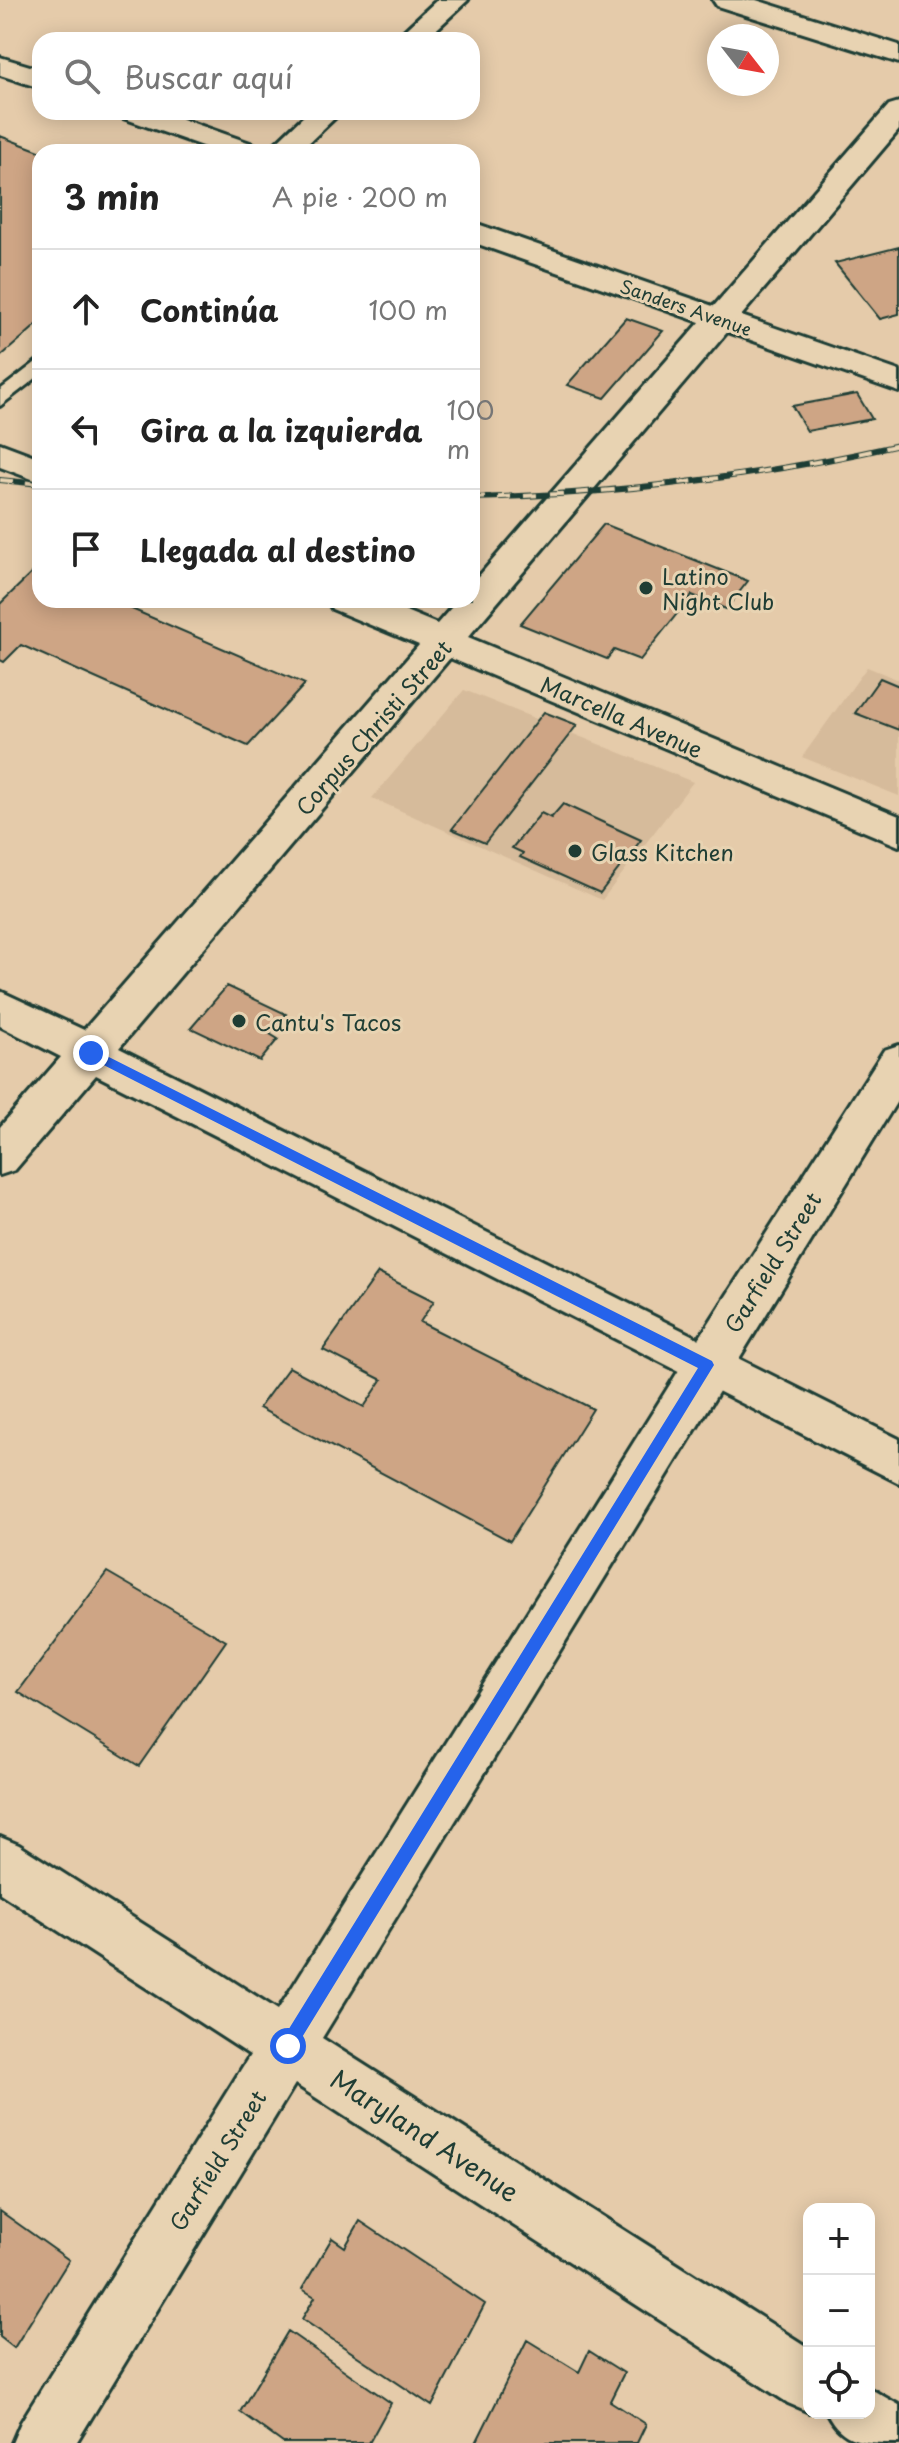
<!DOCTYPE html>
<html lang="es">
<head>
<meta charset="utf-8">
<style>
	:root { --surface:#fff; --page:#f2f2f2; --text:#222; --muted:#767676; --line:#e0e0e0 }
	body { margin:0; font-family:"Playpen Sans",sans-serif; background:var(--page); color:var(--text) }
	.controls { position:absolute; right:24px; bottom:24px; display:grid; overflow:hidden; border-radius:16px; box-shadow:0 4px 20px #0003 }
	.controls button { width:72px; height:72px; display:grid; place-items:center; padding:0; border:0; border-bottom:2px solid var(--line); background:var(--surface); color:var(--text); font:40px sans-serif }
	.compass { position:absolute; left:707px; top:24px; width:72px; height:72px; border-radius:50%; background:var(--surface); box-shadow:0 4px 20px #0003; rotate:121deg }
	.stop { position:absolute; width:24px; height:24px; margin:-18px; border:6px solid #2563eb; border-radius:50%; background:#fff }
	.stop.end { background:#2563eb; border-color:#fff; box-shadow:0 2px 8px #0008 }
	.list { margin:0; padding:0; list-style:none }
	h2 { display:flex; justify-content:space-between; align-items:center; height:104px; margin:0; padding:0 32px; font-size:34px }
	h2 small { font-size:26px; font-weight:400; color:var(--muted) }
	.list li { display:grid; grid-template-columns:52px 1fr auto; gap:24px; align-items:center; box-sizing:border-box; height:120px; padding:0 32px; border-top:2px solid var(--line) }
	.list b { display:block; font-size:30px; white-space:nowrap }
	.list em { font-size:26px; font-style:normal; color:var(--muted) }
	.icon { flex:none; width:44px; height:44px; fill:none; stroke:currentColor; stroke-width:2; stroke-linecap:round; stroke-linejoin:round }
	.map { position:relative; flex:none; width:899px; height:2443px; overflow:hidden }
	.search { position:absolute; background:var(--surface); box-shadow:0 4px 20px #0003; left:32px; top:32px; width:448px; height:88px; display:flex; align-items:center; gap:20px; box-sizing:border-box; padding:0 28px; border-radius:24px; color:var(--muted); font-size:30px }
	.panel { position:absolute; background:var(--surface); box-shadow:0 4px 20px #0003; left:32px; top:144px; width:448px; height:464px; border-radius:24px }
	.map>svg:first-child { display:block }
</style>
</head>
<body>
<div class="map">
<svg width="899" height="2443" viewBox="0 0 899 2443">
	<rect width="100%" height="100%" fill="#e5cbaa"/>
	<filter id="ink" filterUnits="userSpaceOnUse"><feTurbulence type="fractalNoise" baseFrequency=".0125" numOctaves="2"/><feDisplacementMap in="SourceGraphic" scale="16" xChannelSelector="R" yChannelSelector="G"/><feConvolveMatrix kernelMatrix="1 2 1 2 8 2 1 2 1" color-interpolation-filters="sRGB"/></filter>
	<g filter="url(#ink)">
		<!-- built -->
		<path fill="#d6bb9b" d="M867,667l32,13v116l-97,-39z
			M464,690l229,92 -91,118 -230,-102z"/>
		<!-- building -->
		<path fill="#cea585" stroke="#1f3d34" stroke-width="2" d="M0,136l42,16 -2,170 -40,35z
			M899,247v67l-19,5 -45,-56z
			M626,318l37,13 -58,67 -38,-13z
			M857,394l15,25 -65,12 -15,-25z
			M604,524l144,57 -22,28 -34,-14 -52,65 -26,-10 -7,9 -87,-35z
			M37,568l3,32h71l194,84 -57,62 -227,-101 -17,17 -4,-2v-56z
			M880,678l19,8v44l-44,-17z
			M544,712l33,13 -92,118 -33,-14z
			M563,804l78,36 -41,53 -80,-36 3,-4 -11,-5 29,-35 10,5z
			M227,986l59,28 -16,20 8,5 -18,22 -69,-33z
			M378,1273l56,28 -14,21 173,87 -83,132 -251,-133 30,-41 75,40 18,-27 -59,-30z
			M107,1572l119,69 -87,125 -121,-74z
			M0,2211l69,49 -55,88 -14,-11z
			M360,2221l125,83 -53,102 -130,-87 13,-22 -13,-8 30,-51 13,9z
			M288,2331l103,72 -22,40h-86l-43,-31z
			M527,2340l52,32 10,-21 35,22 -14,28 36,23 -9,19h-161z"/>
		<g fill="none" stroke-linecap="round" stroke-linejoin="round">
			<!-- lane casing -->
			<g stroke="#1f3d34" stroke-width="6">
				<path id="lane" d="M40,359v16l-40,31v-16z"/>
			</g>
			<!-- street casing -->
			<g stroke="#1f3d34" stroke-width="6">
				<path id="street" d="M437,0h31l-43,40h-31z
					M0,57l40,12v19l-40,-13z
					M118,112h44l97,34 4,6h-44l-96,-34z
					M308,112h33l-42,40h-33z
					M472,222l427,149v21l-427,-150z
					M899,1045v53l-577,940 487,310v64l-21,-9 -493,-319 -219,359h-64l9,-21 229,-367 -250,-162v-56l19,8 259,165 413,-659 193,-301z
					M869,2388l30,17v38c-37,0 -56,0 -72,-30h42z"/>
			</g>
			<!-- secondary casing -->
			<g stroke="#1f3d34" stroke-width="6">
				<path id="secondary" d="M713,0h43l143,45v18l-182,-57z
					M899,102v28l-431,507 431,179v30l-449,-188 -331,390 780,391v44l-803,-408 -81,95 -15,5v-48l61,-70 -61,-31v-35l84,39 335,-385 -87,-36 -5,-9h52l58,24 21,-24h14v-16l417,-479z
					M0,443l40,15v24l-40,-15z"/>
			</g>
			<!-- lane -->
			<use href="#lane" fill="#e8d3b2" fill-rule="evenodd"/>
			<!-- street -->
			<use href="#street" fill="#e8d3b2" fill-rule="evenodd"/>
			<!-- secondary -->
			<use href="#secondary" fill="#e8d3b2" fill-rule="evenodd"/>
			<!-- rail casing -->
			<g stroke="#1f3d34" stroke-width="6">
				<path id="rail" d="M0,480l40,4
					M472,498c144,-4 286,-21 427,-53"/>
			</g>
			<!-- rail -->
			<use href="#rail" stroke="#e8d3b2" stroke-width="4" stroke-dasharray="13" stroke-linecap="butt"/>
		</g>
	</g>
	<!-- route -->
	<path fill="#2563eb" d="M91,1048l621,313 2,4 -421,687 -5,2 -8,-8 2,-6 416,-672 -612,-312v-7z"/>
	<!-- markers -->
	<g fill="#1f3d34" stroke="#e8d3b2" stroke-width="3">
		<circle cx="646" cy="588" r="8"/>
		<circle cx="575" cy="851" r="8"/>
		<circle cx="239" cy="1021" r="8"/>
	</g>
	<g text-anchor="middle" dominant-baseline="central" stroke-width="6" stroke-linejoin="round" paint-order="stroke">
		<!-- far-street labels -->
		<g font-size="18" fill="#1f3d34" stroke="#e8d3b2">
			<text transform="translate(686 307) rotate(19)">Sanders Avenue</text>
		</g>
		<!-- poi labels -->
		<g font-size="22" fill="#1f3d34" stroke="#e8d3b2" text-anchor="start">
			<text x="662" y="575">Latino<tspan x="662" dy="25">Night Club</tspan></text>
			<text x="591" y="851">Glass Kitchen</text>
			<text x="255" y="1021">Cantu's Tacos</text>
		</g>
		<!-- street labels -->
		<g font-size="22" fill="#1f3d34" stroke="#e8d3b2">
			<text transform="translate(622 716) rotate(23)">Marcella Avenue</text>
			<text transform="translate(373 727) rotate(-49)">Corpus Christi Street</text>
			<text transform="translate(772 1262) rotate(-58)">Garfield Street</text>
			<text transform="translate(217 2160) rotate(-58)">Garfield Street</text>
		</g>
		<!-- near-street labels -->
		<g font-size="26" fill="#1f3d34" stroke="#e8d3b2">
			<text transform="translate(425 2135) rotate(33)">Maryland Avenue</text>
		</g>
	</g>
</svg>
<div class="controls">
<button>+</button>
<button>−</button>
<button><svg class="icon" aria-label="locate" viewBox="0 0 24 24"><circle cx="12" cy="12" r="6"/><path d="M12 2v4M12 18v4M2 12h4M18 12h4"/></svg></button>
</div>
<svg class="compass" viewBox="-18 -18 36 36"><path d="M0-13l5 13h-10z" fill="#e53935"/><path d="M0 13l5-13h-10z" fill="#767676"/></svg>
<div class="stop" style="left:288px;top:2046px"></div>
<div class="stop end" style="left:91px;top:1053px"></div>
<div class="search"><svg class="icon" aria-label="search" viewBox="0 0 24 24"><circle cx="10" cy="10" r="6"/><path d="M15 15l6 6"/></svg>Buscar aquí</div>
<section class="panel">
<h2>3 min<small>A pie · 200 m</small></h2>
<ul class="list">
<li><svg class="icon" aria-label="ahead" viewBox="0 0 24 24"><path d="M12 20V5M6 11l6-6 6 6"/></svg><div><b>Continúa</b></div><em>100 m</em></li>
<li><svg class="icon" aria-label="left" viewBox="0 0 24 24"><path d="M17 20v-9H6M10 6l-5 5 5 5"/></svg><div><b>Gira a la izquierda</b></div><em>100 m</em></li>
<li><svg class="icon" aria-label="arrive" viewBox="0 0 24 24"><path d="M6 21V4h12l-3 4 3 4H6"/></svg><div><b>Llegada al destino</b></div></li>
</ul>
</section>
</div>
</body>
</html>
